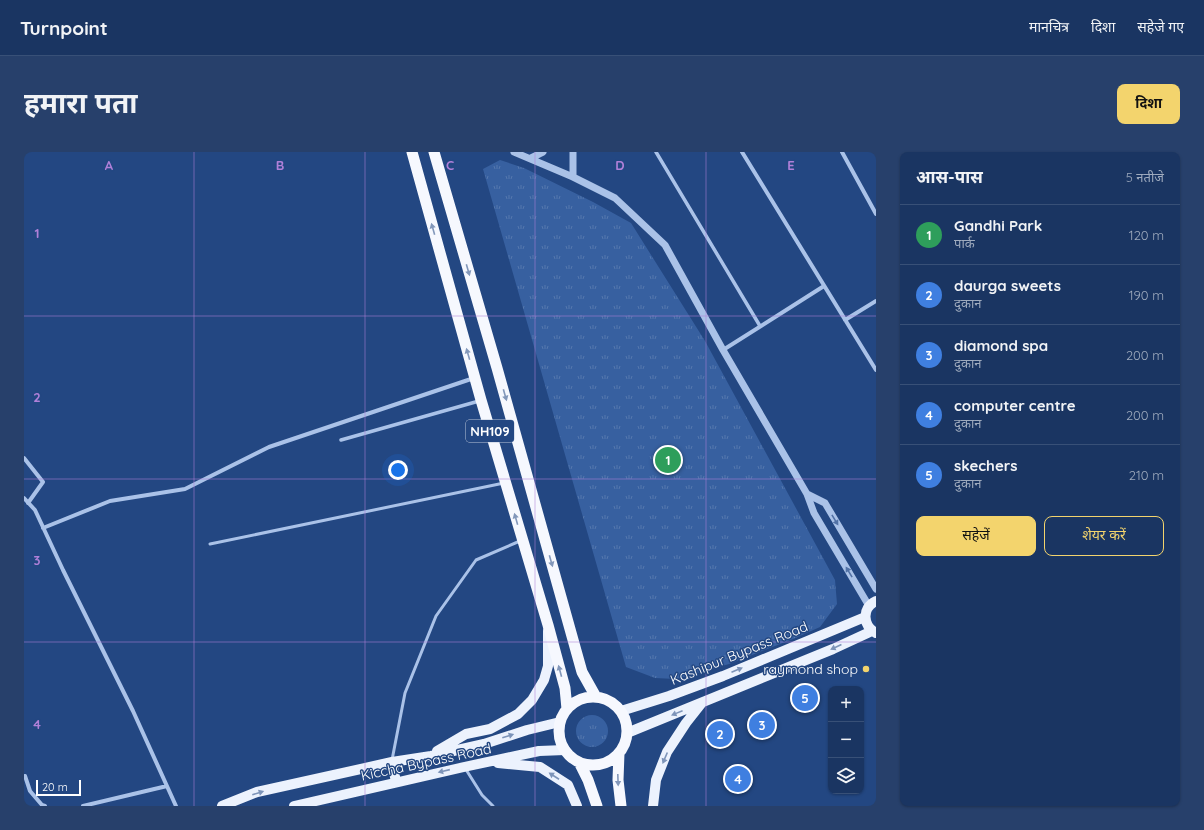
<!DOCTYPE html>
<html lang="hi">
<head>
<meta charset="utf-8">
<style>
	:root { --surface:#1a3562; --page:#27406b; --text:#f1f3f6; --muted:#9fabbe; --line:#385077; --accent:#f3d46d }
	body { margin:0; font-family:Quicksand,"Noto Sans Devanagari",sans-serif; background:var(--page); color:var(--text) }
	.controls { position:absolute; right:12px; bottom:12px; display:grid; overflow:hidden; border-radius:8px; box-shadow:0 1px 3px #0004 }
	.controls button { width:36px; height:36px; display:grid; place-items:center; padding:0; border:0; border-bottom:1px solid var(--line); background:var(--surface); color:var(--text); font:20px sans-serif }
	.scale { position:absolute; left:12px; bottom:10px; width:45px; box-sizing:border-box; padding-left:4px; border:2px solid #fff; border-top:0; font-size:11px; line-height:14px; white-space:nowrap; color:#fff; -webkit-text-stroke:3px #234782; paint-order:stroke }
	.you { position:absolute; left:374px; top:318px; width:14px; height:14px; margin:-10px; border:3px solid #fff; border-radius:50%; background:#1a73e8; box-shadow:0 0 0 6px #1a73e833 }
	.badge { display:grid; place-items:center; width:26px; height:26px; border-radius:50%; background:var(--accent); color:#fff; font-size:13px; font-weight:700 }
	.pin { position:absolute; translate:-50% -50%; border:2px solid #fff; box-shadow:0 1px 4px #0006 }
	.list { margin:0; padding:0; list-style:none }
	h2 { display:flex; justify-content:space-between; align-items:center; height:52px; margin:0; padding:0 16px; font-size:17px }
	h2 small { font-size:13px; font-weight:400; color:var(--muted) }
	.list li { display:grid; grid-template-columns:26px 1fr auto; gap:12px; align-items:center; box-sizing:border-box; height:60px; padding:0 16px; border-top:1px solid var(--line) }
	.list b { display:block; font-size:15px; white-space:nowrap }
	.list p { margin:0; font-size:13px; white-space:nowrap; color:var(--muted) }
	.list em { font-size:13px; font-style:normal; color:var(--muted) }
	.actions { display:flex; gap:8px; padding:12px 16px }
	.actions a { flex:1; padding:9px 0; border:1px solid var(--accent); border-radius:8px; text-align:center; font-size:14px; color:var(--accent) }
	.actions .main { background:var(--accent); color:#111 }
	.icon { flex:none; width:22px; height:22px; fill:none; stroke:currentColor; stroke-width:2; stroke-linecap:round; stroke-linejoin:round }
	.map { position:relative; flex:none; width:852px; height:654px; overflow:hidden; border-radius:8px }
	header { display:flex; align-items:center; gap:24px; box-sizing:border-box; height:56px; padding:0 20px; background:var(--surface); border-bottom:1px solid var(--line) }
	header strong { font-size:19px }
	nav { display:flex; gap:22px; margin-inline-start:auto; font-size:14px }
	.intro { display:flex; align-items:center; justify-content:space-between; box-sizing:border-box; height:96px; padding:0 24px }
	h1 { margin:0; font-size:28px }
	.button { padding:10px 18px; border-radius:8px; background:var(--accent); color:#111; font-size:14px; font-weight:700 }
	main { display:flex; gap:24px; padding:0 24px }
	aside { flex:1; background:var(--surface); border-radius:8px; box-shadow:0 1px 3px #0004 }
	.map>svg:first-child { display:block }
</style>
</head>
<body>
<header>
<strong>Turnpoint</strong>
<nav><a>मानचित्र</a><a>दिशा</a><a>सहेजे गए</a></nav>
</header>
<div class="intro"><h1>हमारा पता</h1><a class="button">दिशा</a></div>
<main>
<div class="map">
<svg width="852" height="654" viewBox="0 0 852 654">
	<defs>
		<pattern id="grass-tufts" width="24" height="20" patternUnits="userSpaceOnUse"><rect width="24" height="20" fill="#3760a0"/><path d="M3 7l-1-3M5 7V3M7 7l1-3M15 17l-1-3M17 17v-4M19 17l1-3" fill="none" stroke="#5578ae"/></pattern>
	</defs>
	<rect width="100%" height="100%" fill="#234782"/>
	<!-- grass -->
	<path fill="url(#grass-tufts)" d="M476,8l24,8 69,34 38,21 74,118 130,239 2,24 -17,23 -27,12 -64,25 -53,15 -21,-1 -29,-11 -143,-498z
		M552 579a16 16 0 1 1 32 0a16 16 0 1 1-32 0Z"/>
	<g fill="none" stroke-linecap="round" stroke-linejoin="round">
		<!-- service -->
		<path stroke="#aac2e8" stroke-width="3" d="M186,392l294,-61
			M368,608l13,-67 31,-77 40,-56 44,-19
			M441,616l17,27 11,11"/>
		<!-- pedestrian -->
		<path stroke="#aac2e8" stroke-width="3.5" d="M632,0l104,174
			M317,288l138,-39"/>
		<!-- minor -->
		<path stroke="#aac2e8" stroke-width="4" d="M718,0l134,218
			M818,0l34,62
			M821,168l31,-19
			M699,198l101,-64
			M0,306l19,24 -15,21
			M0,346l11,12 28,60 70,141 43,95
			M19,376l67,-27 75,-12 84,-42 205,-69
			M1,624l5,15 12,14 3,1
			M59,654l84,-20"/>
		<!-- tertiary -->
		<path stroke="#aac2e8" stroke-width="7" d="M490,0l59,25 42,21 50,47 58,105 84,144 7,19 55,93
			M549,0v25
			M507,6l12,-6
			M783,342l18,9 51,86"/>
		<!-- primary -->
		<path stroke="#ecf2fd" stroke-width="10" d="M852,449c-15,7 -13,25 0,32
			M597,559l48,-15 54,-20 142,-59
			M603,581l206,-84 39,-18
			M413,599l29,-17 24,-5 28,-15 14,-14 12,-20 4,-14v-35
			M368,610l4,20
			M474,611l42,4 28,18 9,21
			M198,654l35,-14 135,-30 39,-6 53,-12 43,-14 33,-8
			M270,654l170,-39 75,-16 26,-1
			M629,654l3,-26 11,-28 19,-29 15,-19"/>
		<!-- trunk -->
		<path stroke="#f6f8fe" stroke-width="11" d="M388,0l69,248 67,225 17,63 2,21
			M410,0l63,216 85,304 14,25
			M535 579a34 34 0 1 1 68 0a34 34 0 1 1-68 0Z
			M595,601l-1,27 3,26
			M555,610l9,18 9,26"/>
	</g>
	<!-- one-way arrows -->
	<defs><path id="oneway-solid" d="M-6-.8H1V-3.2L6.5 0L1 3.2V.8H-6Z"/></defs>
	<g fill="#8297ba">
		<use href="#oneway-solid" transform="translate(409 77) rotate(-106)"/>
		<use href="#oneway-solid" transform="translate(444 118) rotate(74)"/>
		<use href="#oneway-solid" transform="translate(444 202) rotate(-106)"/>
		<use href="#oneway-solid" transform="translate(481 243) rotate(74)"/>
		<use href="#oneway-solid" transform="translate(492 367) rotate(-106)"/>
		<use href="#oneway-solid" transform="translate(527 409) rotate(74)"/>
		<use href="#oneway-solid" transform="translate(536 519) rotate(-105)"/>
		<use href="#oneway-solid" transform="translate(594 628) rotate(88)"/>
	</g>
	<g fill="#5272a6">
		<use href="#oneway-solid" transform="translate(811 368) rotate(59)"/>
		<use href="#oneway-solid" transform="translate(825 420) rotate(-121)"/>
	</g>
	<g fill="#7d94b9">
		<use href="#oneway-solid" transform="translate(812 495) rotate(155)"/>
		<use href="#oneway-solid" transform="translate(713 518) rotate(-23)"/>
		<use href="#oneway-solid" transform="translate(653 561) rotate(158)"/>
		<use href="#oneway-solid" transform="translate(484 584) rotate(-18)"/>
		<use href="#oneway-solid" transform="translate(641 606) rotate(113)"/>
		<use href="#oneway-solid" transform="translate(420 619) rotate(167)"/>
		<use href="#oneway-solid" transform="translate(530 624) rotate(-147)"/>
		<use href="#oneway-solid" transform="translate(234 641) rotate(-17)"/>
	</g>
	<!-- grid -->
	<path fill="none" stroke="#b080d9" stroke-width="1" stroke-opacity="0.55" d="M170,0v654M341,0v654M511,0v654M682,0v654M0,164h852M0,327h852M0,490h852"/>
	<!-- markers -->
	<circle fill="#f3d46d" stroke="#234782" stroke-width="1.5" cx="842" cy="517" r="4"/>
	<g text-anchor="middle" dominant-baseline="central" stroke-width="3" stroke-linejoin="round" paint-order="stroke">
		<!-- shield labels -->
		<rect fill="#234782" stroke="#bdc8da" stroke-width="1" x="442" y="268" width="48" height="22" rx="3"/>
		<g font-size="13" font-weight="bold" fill="#fff">
			<text x="466" y="279">NH109</text>
		</g>
		<!-- street labels -->
		<g font-size="14" fill="#fff" stroke="#234782">
			<text transform="translate(715 501) rotate(-22)">Kashipur Bypass Road</text>
			<text transform="translate(402 610) rotate(-12)">Kiccha Bypass Road</text>
		</g>
		<!-- poi labels -->
		<g font-size="14" fill="#fff" stroke="#234782" text-anchor="end">
			<text x="834" y="517">raymond shop</text>
		</g>
	</g>
	<g font-size="13" text-anchor="middle" font-weight="bold" fill="#b080d9" stroke="#234782" stroke-width="3" stroke-linejoin="round" paint-order="stroke">
		<text x="85" y="18">A</text>
		<text x="256" y="18">B</text>
		<text x="426" y="18">C</text>
		<text x="596" y="18">D</text>
		<text x="767" y="18">E</text>
		<text x="13" y="86">1</text>
		<text x="13" y="250">2</text>
		<text x="13" y="413">3</text>
		<text x="13" y="577">4</text>
	</g>
</svg>
<div class="controls">
<button>+</button>
<button>−</button>
<button><svg class="icon" aria-label="layers" viewBox="0 0 24 24"><path d="M12 4l9 5-9 5-9-5zM3 14l9 5 9-5"/></svg></button>
</div>
<div class="scale">20 m</div>
<div class="you"></div>
<div class="pin badge" style="left:644px;top:308px;background:#2e9e5b">1</div>
<div class="pin badge" style="left:696px;top:582px;background:#3f7fe0">2</div>
<div class="pin badge" style="left:738px;top:573px;background:#3f7fe0">3</div>
<div class="pin badge" style="left:714px;top:627px;background:#3f7fe0">4</div>
<div class="pin badge" style="left:781px;top:546px;background:#3f7fe0">5</div>
</div>
<aside>
<h2>आस-पास<small>5 नतीजे</small></h2>
<ul class="list">
<li><span class="badge" style="background:#2e9e5b">1</span><div><b>Gandhi Park</b><p>पार्क</p></div><em>120 m</em></li>
<li><span class="badge" style="background:#3f7fe0">2</span><div><b>daurga sweets</b><p>दुकान</p></div><em>190 m</em></li>
<li><span class="badge" style="background:#3f7fe0">3</span><div><b>diamond spa</b><p>दुकान</p></div><em>200 m</em></li>
<li><span class="badge" style="background:#3f7fe0">4</span><div><b>computer centre</b><p>दुकान</p></div><em>200 m</em></li>
<li><span class="badge" style="background:#3f7fe0">5</span><div><b>skechers</b><p>दुकान</p></div><em>210 m</em></li>
</ul>
<div class="actions"><a class="main">सहेजें</a><a>शेयर करें</a></div>
</aside>
</main>
</body>
</html>
